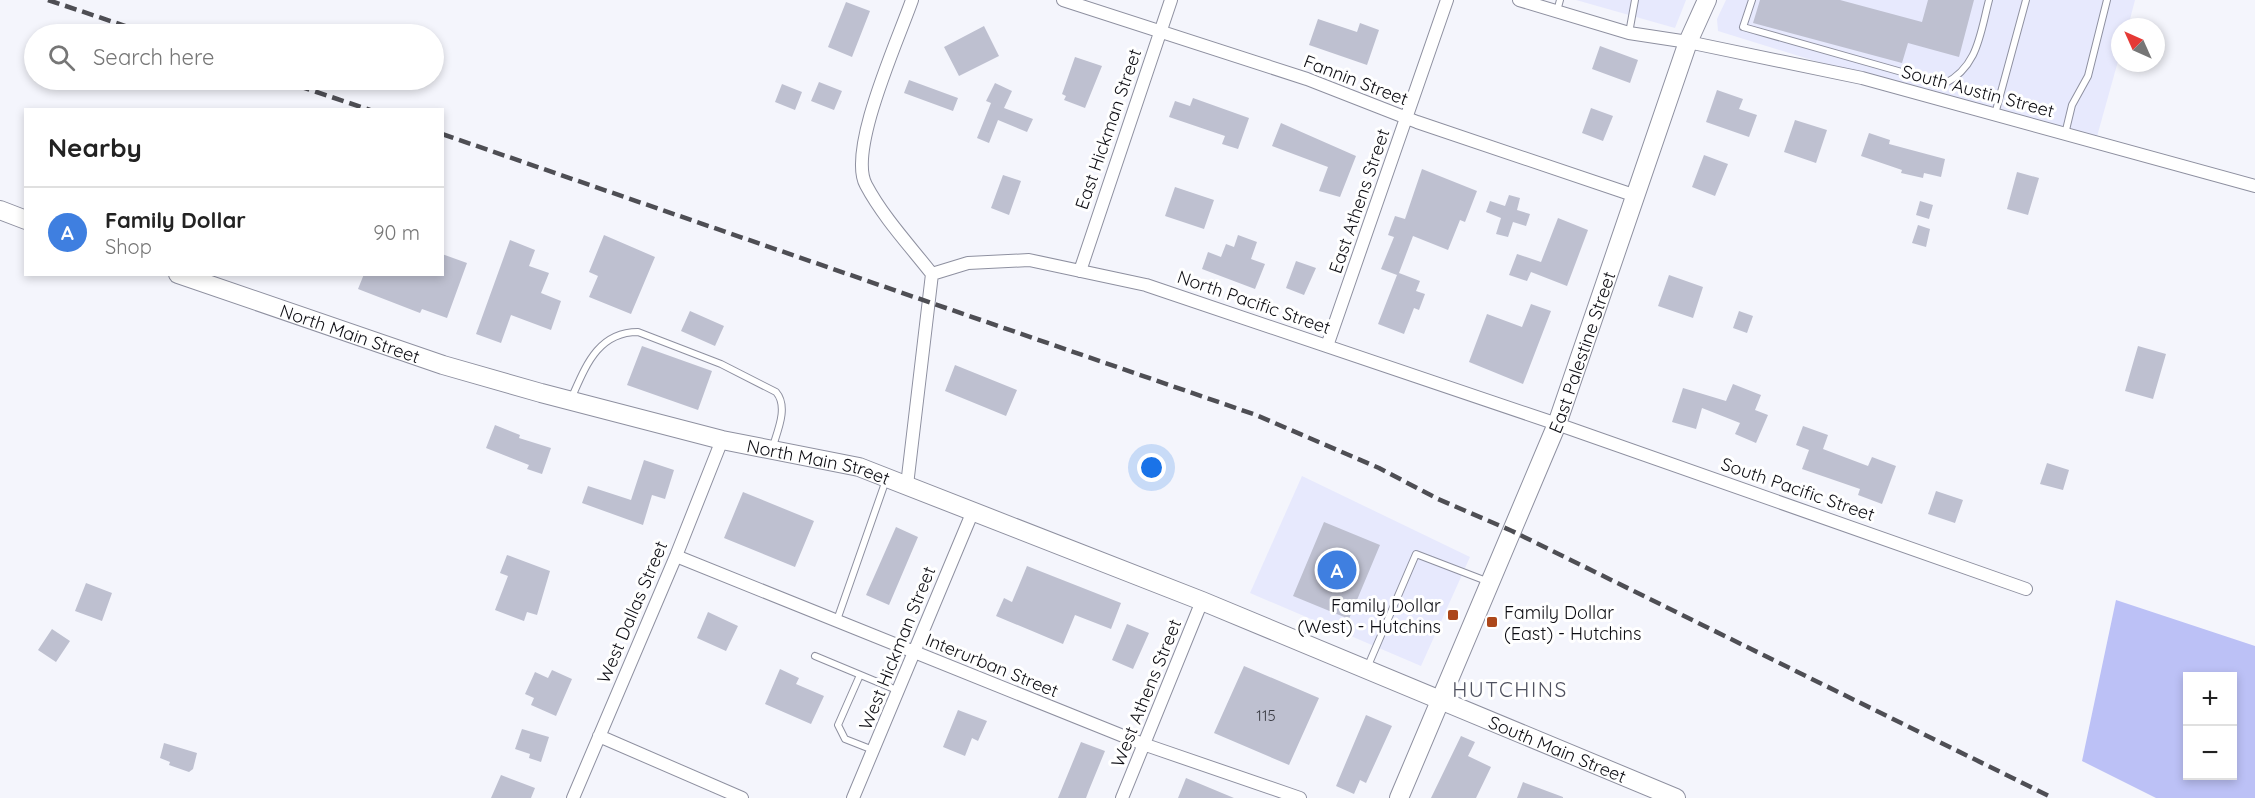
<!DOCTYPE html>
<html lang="en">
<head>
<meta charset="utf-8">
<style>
	:root { --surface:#fff; --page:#f2f2f2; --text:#222; --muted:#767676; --line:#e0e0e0; --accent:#ac471a }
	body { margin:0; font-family:Quicksand,sans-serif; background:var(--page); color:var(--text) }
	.controls { position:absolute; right:18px; bottom:18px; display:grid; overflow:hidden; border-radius:0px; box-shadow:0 3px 9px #0003 }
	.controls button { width:54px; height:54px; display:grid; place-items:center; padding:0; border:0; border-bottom:2px solid var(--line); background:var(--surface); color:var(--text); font:30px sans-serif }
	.compass { position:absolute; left:2111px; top:18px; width:54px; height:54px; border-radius:50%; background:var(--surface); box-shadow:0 3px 9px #0003; rotate:315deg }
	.you { position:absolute; left:1152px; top:468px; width:21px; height:21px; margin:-15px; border:4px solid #fff; border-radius:50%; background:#1a73e8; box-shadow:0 0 0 9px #1a73e833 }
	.badge { display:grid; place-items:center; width:39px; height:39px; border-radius:50%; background:var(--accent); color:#fff; font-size:20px; font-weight:700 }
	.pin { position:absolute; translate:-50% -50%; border:3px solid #fff; box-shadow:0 2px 6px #0006 }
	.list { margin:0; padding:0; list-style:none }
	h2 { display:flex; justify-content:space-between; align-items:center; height:78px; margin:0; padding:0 24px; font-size:26px }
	h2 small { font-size:20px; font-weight:400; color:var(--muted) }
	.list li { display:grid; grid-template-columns:39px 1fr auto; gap:18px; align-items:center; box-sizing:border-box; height:90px; padding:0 24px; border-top:2px solid var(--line) }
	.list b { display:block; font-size:22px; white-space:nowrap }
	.list p { margin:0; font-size:20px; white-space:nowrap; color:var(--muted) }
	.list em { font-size:20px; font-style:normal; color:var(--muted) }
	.icon { flex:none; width:33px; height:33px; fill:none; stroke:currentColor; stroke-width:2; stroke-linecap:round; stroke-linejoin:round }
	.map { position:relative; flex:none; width:2255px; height:798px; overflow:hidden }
	.search { position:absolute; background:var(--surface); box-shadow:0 3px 9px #0003; left:24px; top:24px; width:420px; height:66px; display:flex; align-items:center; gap:15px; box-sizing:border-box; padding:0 21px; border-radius:33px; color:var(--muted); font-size:22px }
	.panel { position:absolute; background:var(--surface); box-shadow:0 3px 9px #0003; left:24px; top:108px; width:420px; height:168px; border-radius:0px }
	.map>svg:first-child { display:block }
</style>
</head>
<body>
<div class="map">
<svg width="2255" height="798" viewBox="0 0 2255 798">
	<rect width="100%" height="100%" fill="#f4f5fc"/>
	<!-- built -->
	<path fill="#e7e9fd" d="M1576,0h110l-11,28z
		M1726,0h409l-7,27h-8v27l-24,86 -194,-52 -184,-57 -1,-12z
		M1302,476l168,81 -49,109 -171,-73z"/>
	<!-- forest -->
	<path fill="#bcc1f6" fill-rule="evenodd" d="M2116,600l139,46v152h-99l-74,-37zM2188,676h44v100h-44z"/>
	<!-- building -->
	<path fill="#bec0d0" d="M1760,0h80l82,22 6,-22h46l-15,57 -51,-14 -6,20 -149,-40z
		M846,2l24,9 -18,46 -24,-10z
		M1318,19l39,13 3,-9 19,7 -12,35 -58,-20z
		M984,26l15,30 -40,20 -15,-29z
		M1600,46l38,14 -8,23 -38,-14z
		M1075,57l27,9 -17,42 -21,-8 2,-4 -4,-2z
		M909,80l49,18 -5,13 -49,-18z
		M819,82l23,9 -8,19 -23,-9z
		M995,83l17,8 -8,17 29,11 -6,13 -29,-12 -9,23 -12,-5 14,-35 -5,-2z
		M782,84l20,8 -7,18 -20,-8z
		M1717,90l26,9 -4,10 18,6 -8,22 -43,-15z
		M1193,98l56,20 -11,31 -16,-5 3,-8 -56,-19 6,-16 15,5z
		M1591,108l22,8 -10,25 -21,-8z
		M1795,120l32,10 -11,33 -32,-11z
		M1281,123l75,33 -16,41 -21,-6 9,-24 -56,-21z
		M1869,133l21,7 -1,4 56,15 -4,18 -17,-4 -1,5 -22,-5 1,-3 -41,-14z
		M1704,155l24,9 -13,32 -23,-9z
		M1422,169l55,22 -12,31 -5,-2 -12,30 -35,-14 -14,37 21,8 -4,10 9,3 -6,16 -5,-2 -10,26 -26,-10 19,-49 -16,-6 13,-32 -6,-2 7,-19 10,3z
		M2017,172l22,6 -11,37 -21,-6z
		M1003,175l18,6 -12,34 -18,-7z
		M1175,187l39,13 -10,29 -39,-13z
		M1509,195l11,3 -3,12 13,4 -4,12 -13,-4 -5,15 -12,-3 5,-16 -15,-6 4,-11 15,5z
		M1920,201l13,4 -4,14 -13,-4z
		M1558,218l30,12 -21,56 -36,-14 -4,9 -18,-6 8,-21 24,8z
		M1918,225l12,4 -4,18 -14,-4z
		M604,235l51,22 -24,57 -42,-17 9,-21 -9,-4z
		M1238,235l19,7 -6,17 14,5 -10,25 -53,-20 6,-17 13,5 5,-13 8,3z
		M510,240l25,10 -6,16 20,7 -8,20 20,8 -10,29 -40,-15 -10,28 -25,-9z
		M442,254l25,9 -20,55 -25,-9 -2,4 -62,-24 6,-15h78z
		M1296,261l20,7 -12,27 -18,-7z
		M1669,275l34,12 -10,31 -35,-12z
		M1531,304l20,7 -28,73 -54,-22 18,-48 35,13z
		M690,311l34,15 -9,20 -34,-15z
		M1739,311l14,5 -6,17 -14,-5z
		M642,346l70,25 -14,39 -71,-25z
		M2138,346l28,8 -13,45 -28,-8z
		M955,365l62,25 -11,26 -61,-25z
		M1733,384l28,11 -6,15 13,5 -12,28 -21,-9 5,-11 -38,-15 -6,21 -24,-7 11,-34 43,13z
		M495,425l25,10 -1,3 32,10 -9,26 -15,-5 2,-4 -43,-17z
		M1803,426l25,9 -5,14 45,17 4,-9 24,9 -14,38 -24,-9 2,-6 -58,-20 7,-19 -13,-5z
		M644,460l30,10 -9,29 -13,-4 -9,30 -61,-22 6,-17 43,14z
		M2047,463l22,7 -6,20 -23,-6z
		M1936,491l27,9 -8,23 -27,-9z
		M743,492l71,29 -19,46 -71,-29z
		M1324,522l56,23 -31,74 -56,-23z
		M896,527l22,10 -29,68 -23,-10z
		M507,555l43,16 -13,44 -10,-3 -3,9 -29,-11 13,-34 -8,-3z
		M1027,566l94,37 -10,26 -36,-14 -12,29 -67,-28 8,-18 8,4z
		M86,583l26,10 -10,28 -27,-10z
		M708,612l30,14 -12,25 -29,-13z
		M1127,624l22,9 -16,36 -21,-9z
		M52,629l18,12 -14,21 -18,-12z
		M1244,666l75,32 -30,67 -75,-32z
		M780,669l19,9 -3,6 28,12 -13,28 -46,-20z
		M552,670l20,9 -16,37 -25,-11 3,-7 -9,-4 10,-22 13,6z
		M958,710l29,11 -9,20 -6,-3 -7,18 -22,-9z
		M1366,715l26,11 -26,57 -6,-3 -6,14 -18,-8z
		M522,729l27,8 -8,25 -12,-4 1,-4 -15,-5z
		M1461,736l14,6 -7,14 23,11 -15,31h-45z
		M1081,742l24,9 -16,39 -3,8h-28z
		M164,743l33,10 -4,16 -4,3 -20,-7 1,-3 -10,-4z
		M501,775l34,13 -4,10h-40z
		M1186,778l48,20h-56z
		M1523,782l40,15v1h-46z"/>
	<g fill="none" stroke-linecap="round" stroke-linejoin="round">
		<!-- lane casing -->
		<g stroke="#8e90a0" stroke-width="8">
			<path id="lane" d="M1752,0l-9,27 201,57c34,-17 36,-50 45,-84
				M1557,11l3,-11
				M1629,33l6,-33
				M1995,114l31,-114
				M2065,134l7,-29 16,-29 19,-76
				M571,399c14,-31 26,-67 67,-67l83,32 55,28c13,15 1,40 -4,57
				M837,620l49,-140
				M815,656l84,35
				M1367,668l49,-114 73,28
				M860,675l-22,50 7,14 28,11"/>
		</g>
		<!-- street casing -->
		<g stroke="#8e90a0" stroke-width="14">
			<path id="street" d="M1063,0l244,79 110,43 219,74
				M1519,0l110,33 59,9 174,36 393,108
				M1080,271l91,-271
				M932,274l36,-11 61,-3 117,25 411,139 469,165
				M1327,346l120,-346
				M907,485l25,-211c-22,-28 -49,-57 -66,-89 -19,-34 33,-147 46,-185
				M676,556l467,188 157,54
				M599,736l143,62
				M573,798l103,-242 46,-116
				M853,798l120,-287
				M1122,798l80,-197"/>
		</g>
		<!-- secondary casing -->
		<g stroke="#8e90a0" stroke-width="20">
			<g id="secondary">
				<path d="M0,210l26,10"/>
				<path id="s1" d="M178,274l265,91 98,28 181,47 137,27 343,134 474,197"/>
				<path id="s2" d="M1399,798l158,-374 131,-382 19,-42"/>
			</g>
		</g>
		<!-- lane -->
		<use href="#lane" stroke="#fff" stroke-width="6"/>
		<!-- street -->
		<use href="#street" stroke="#fff" stroke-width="12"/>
		<!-- secondary -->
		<use href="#secondary" stroke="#fff" stroke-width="18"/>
		<!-- rail -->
		<path stroke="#4e4e54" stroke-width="4.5" stroke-dasharray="12 6" stroke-linecap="butt" d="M48,0l101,34
			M281,80l89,30
			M442,134l814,281 123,53 59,31 74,32 541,267"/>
	</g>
	<!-- markers -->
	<g fill="#ac471a" stroke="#fff" stroke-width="2">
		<rect x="1447" y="609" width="12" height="12" rx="3"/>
		<rect x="1486" y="616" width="12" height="12" rx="3"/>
	</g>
	<g text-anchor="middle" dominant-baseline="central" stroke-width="6" stroke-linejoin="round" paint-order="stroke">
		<!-- number labels -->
		<g font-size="15" fill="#393a42">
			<text x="1266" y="715">115</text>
		</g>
		<!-- street labels -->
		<g font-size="18" fill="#0d0d13" stroke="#fff">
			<text transform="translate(1356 80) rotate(21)">Fannin Street</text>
			<text transform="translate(1978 91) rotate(15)">South Austin Street</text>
			<text transform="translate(1108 129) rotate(-71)">East Hickman Street</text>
			<text transform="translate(1359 201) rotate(-71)">East Athens Street</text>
			<text transform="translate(1254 302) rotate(19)">North Pacific Street</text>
			<text stroke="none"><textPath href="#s1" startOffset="182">North Main Street</textPath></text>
			<text stroke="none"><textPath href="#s2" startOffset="482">East Palestine Street</textPath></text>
			<text stroke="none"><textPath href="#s1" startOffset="668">North Main Street</textPath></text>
			<text transform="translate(1798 489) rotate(19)">South Pacific Street</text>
			<text transform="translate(632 612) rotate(-67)">West Dallas Street</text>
			<text transform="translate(897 648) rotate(-68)">West Hickman Street</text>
			<text transform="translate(992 665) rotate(22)">Interurban Street</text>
			<text transform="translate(1146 693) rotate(-68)">West Athens Street</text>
			<text stroke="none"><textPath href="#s1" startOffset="1462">South Main Street</textPath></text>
		</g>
		<!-- poi labels -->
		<g font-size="18" fill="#0d0d13" stroke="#fff" text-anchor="end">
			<text x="1441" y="605">Family Dollar<tspan x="1441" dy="21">(West) - Hutchins</tspan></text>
			<text x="1504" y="612" text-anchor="start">Family Dollar<tspan x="1504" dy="21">(East) - Hutchins</tspan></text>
		</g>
		<!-- quarter labels -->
		<g font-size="21" letter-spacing="1.5" fill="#505260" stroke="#fff">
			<text x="1510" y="689">HUTCHINS</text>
		</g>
	</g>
</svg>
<div class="controls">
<button>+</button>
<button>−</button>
</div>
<svg class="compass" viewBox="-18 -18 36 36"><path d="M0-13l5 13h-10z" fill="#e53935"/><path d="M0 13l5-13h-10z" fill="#767676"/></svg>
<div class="you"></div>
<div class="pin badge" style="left:1337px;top:570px;background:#3f7fe0">A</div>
<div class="search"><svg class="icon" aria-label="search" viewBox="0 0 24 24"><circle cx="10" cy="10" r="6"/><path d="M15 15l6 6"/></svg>Search here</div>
<section class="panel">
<h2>Nearby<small></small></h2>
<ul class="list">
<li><span class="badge" style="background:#3f7fe0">A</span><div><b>Family Dollar</b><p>Shop</p></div><em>90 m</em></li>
</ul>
</section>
</div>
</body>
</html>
